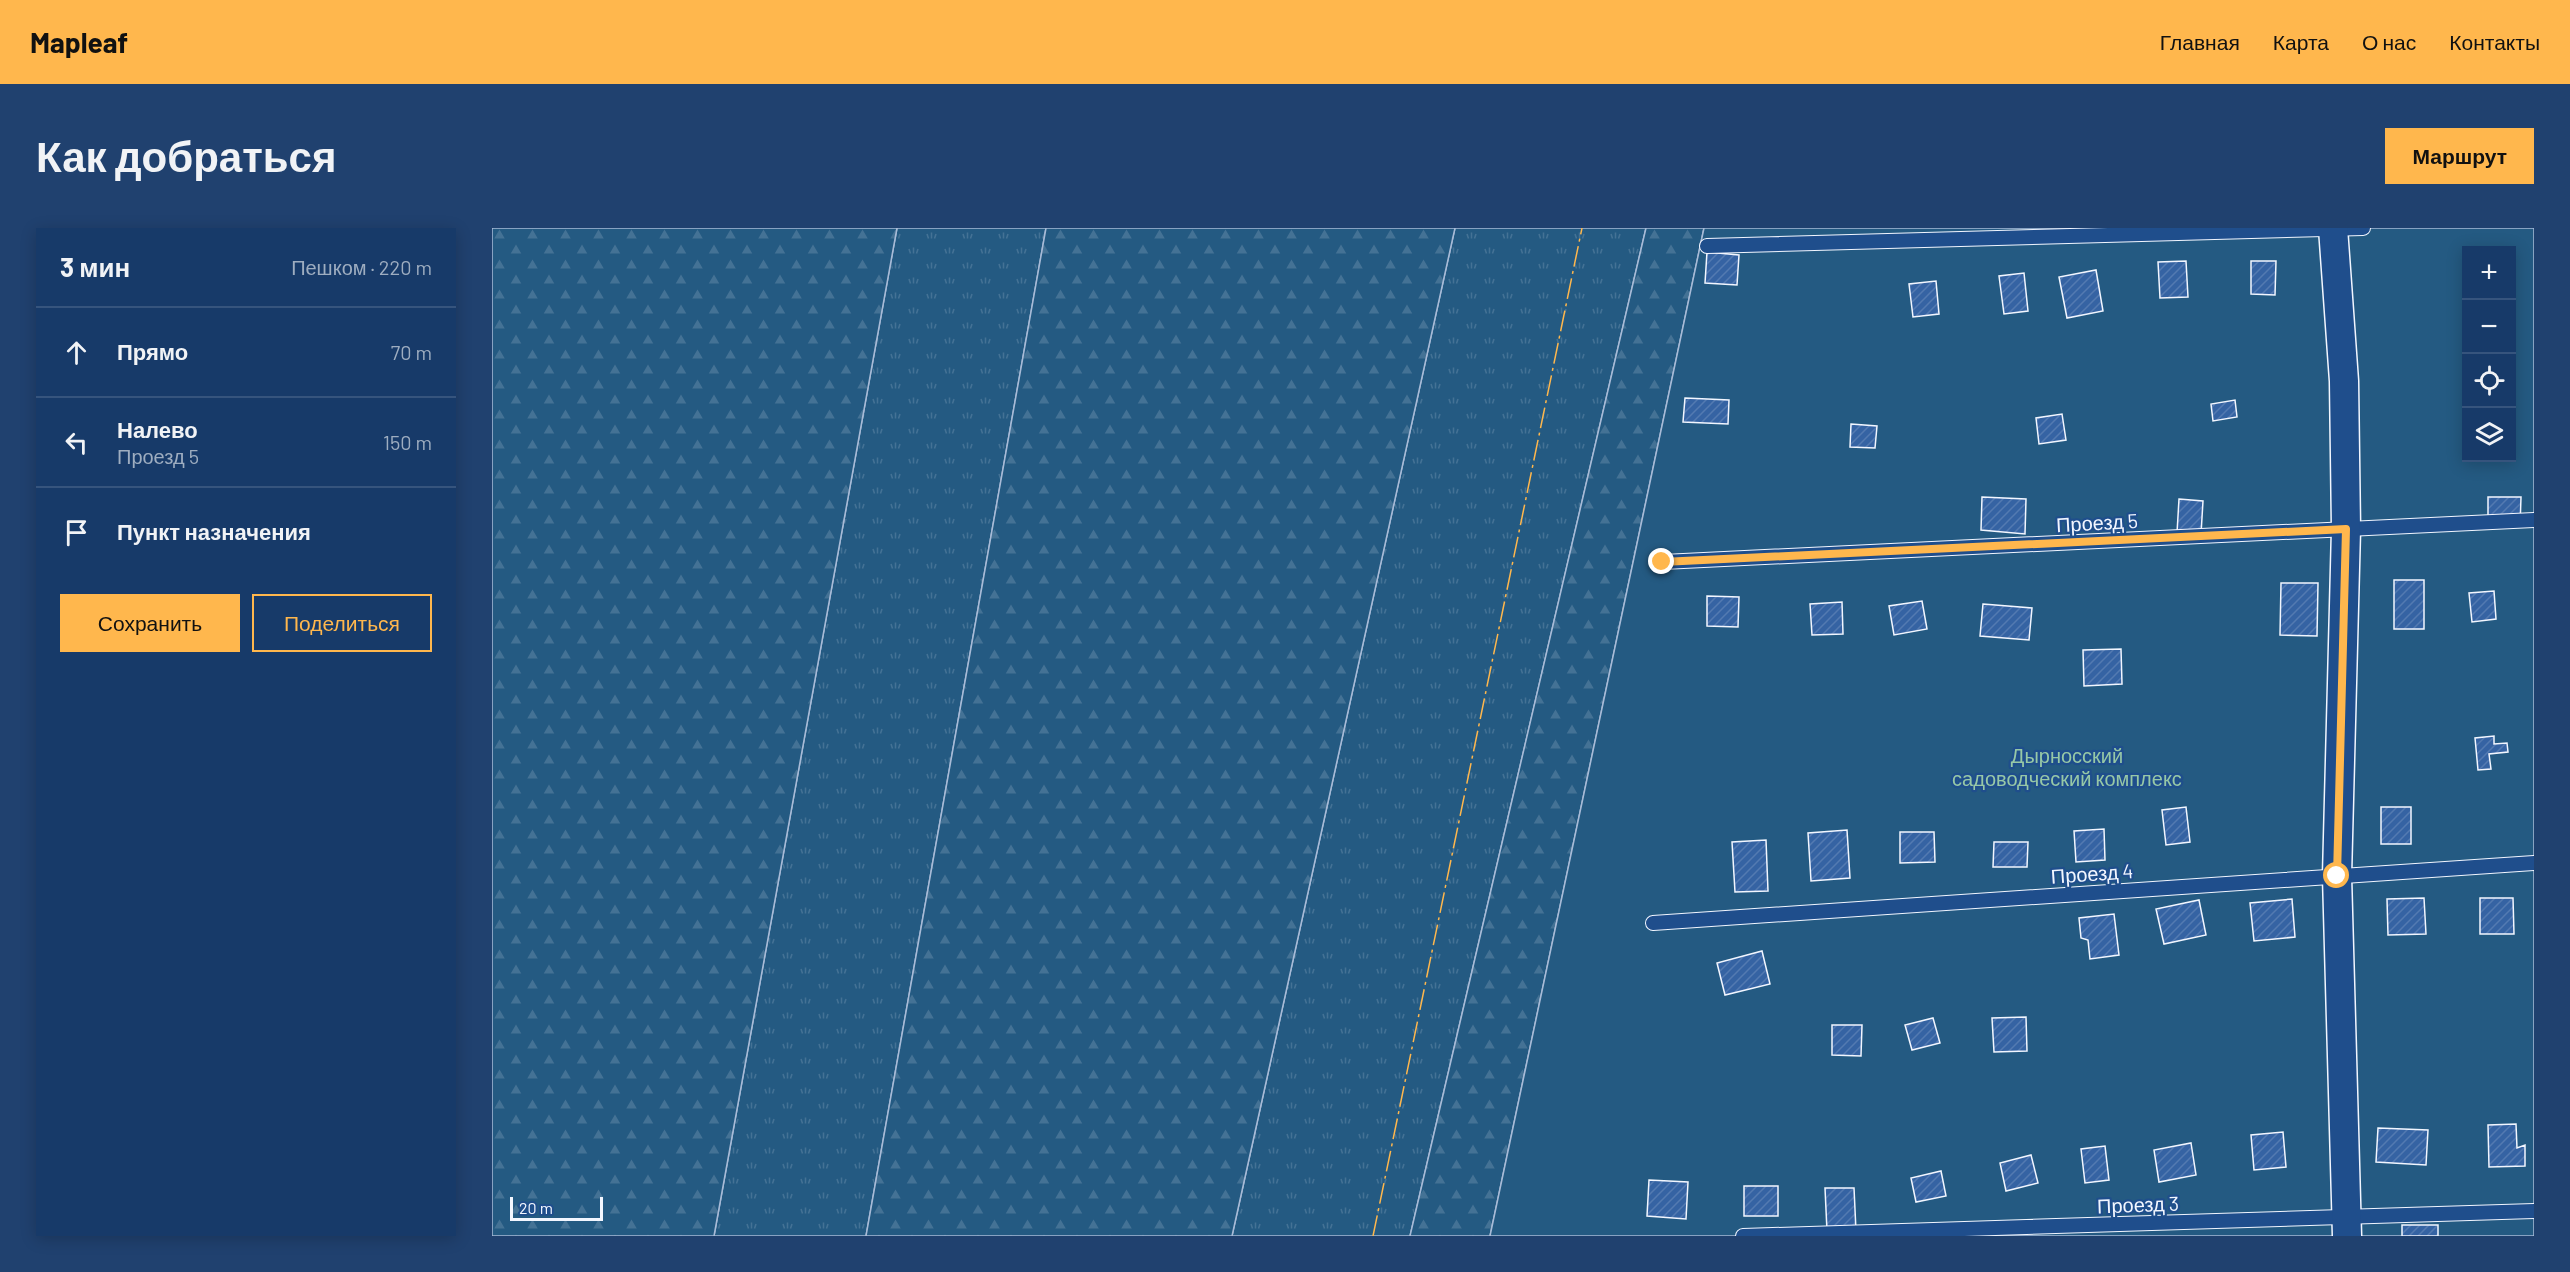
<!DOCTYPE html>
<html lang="ru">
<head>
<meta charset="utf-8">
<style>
	:root { --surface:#173a69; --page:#20416f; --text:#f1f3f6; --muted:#9eadc0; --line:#36547d; --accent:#ffb74d }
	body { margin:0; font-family:Barlow,sans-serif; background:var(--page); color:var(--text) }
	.controls { position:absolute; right:18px; top:18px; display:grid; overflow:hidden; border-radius:0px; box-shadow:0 3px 15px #0003 }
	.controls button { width:54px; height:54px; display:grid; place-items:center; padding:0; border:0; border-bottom:2px solid var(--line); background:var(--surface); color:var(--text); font:30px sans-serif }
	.scale { position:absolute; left:18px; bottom:15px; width:93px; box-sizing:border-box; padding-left:6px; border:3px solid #f2f6ff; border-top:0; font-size:16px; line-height:21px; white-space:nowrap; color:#f2f6ff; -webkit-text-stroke:4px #1f4e8c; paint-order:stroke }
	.stop { position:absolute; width:18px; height:18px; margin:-14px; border:4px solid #ffb74d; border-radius:50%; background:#fff }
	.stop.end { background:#ffb74d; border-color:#fff; box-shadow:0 2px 6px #0008 }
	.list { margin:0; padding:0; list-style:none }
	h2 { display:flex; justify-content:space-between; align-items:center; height:78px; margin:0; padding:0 24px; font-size:26px }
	h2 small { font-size:20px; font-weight:400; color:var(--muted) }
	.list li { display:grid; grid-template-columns:39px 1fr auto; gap:18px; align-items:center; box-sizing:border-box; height:90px; padding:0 24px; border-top:2px solid var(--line) }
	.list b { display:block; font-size:22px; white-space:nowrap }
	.list p { margin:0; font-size:20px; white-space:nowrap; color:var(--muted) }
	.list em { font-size:20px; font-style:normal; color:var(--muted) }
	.actions { display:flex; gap:12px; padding:18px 24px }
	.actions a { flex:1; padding:14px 0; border:2px solid var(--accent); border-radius:0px; text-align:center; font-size:21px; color:var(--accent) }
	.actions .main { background:var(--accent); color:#111 }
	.icon { flex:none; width:33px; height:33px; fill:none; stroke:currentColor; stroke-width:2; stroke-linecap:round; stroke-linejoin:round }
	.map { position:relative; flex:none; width:2042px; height:1008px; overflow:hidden; border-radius:0px }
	header { display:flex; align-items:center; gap:36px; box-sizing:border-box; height:84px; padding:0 30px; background:var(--accent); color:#111 }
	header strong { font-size:28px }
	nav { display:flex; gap:33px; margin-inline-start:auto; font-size:21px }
	.intro { display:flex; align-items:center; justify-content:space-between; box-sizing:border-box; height:144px; padding:0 36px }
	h1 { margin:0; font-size:42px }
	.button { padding:15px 27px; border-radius:0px; background:var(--accent); color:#111; font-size:21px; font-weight:700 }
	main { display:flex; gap:36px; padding:0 36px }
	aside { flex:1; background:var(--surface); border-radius:0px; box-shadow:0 3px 15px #0003 }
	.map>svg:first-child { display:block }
</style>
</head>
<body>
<header>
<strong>Mapleaf</strong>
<nav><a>Главная</a><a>Карта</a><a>О нас</a><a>Контакты</a></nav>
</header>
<div class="intro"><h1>Как добраться</h1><a class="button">Маршрут</a></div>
<main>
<aside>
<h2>3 мин<small>Пешком · 220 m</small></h2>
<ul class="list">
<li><svg class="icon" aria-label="ahead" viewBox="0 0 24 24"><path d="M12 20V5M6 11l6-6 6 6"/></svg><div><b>Прямо</b></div><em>70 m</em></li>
<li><svg class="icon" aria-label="left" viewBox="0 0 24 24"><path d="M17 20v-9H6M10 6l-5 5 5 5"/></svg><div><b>Налево</b><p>Проезд 5</p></div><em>150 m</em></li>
<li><svg class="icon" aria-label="arrive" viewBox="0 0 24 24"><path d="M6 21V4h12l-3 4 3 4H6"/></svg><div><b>Пункт назначения</b></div></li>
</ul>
<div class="actions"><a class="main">Сохранить</a><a>Поделиться</a></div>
</aside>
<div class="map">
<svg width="2042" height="1008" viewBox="0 0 2042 1008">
	<defs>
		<pattern id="grass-tufts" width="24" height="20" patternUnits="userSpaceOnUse" patternTransform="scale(1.5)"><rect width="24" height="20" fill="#245a82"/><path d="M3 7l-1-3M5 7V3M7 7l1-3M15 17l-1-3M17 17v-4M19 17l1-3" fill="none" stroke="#447295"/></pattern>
		<pattern id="forest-firs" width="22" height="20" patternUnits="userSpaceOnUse" patternTransform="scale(1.5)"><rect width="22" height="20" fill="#245a82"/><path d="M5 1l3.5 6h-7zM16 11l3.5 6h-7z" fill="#447295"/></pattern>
		<pattern id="building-hatch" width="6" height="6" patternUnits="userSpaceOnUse" patternTransform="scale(1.5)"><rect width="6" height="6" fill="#3563a3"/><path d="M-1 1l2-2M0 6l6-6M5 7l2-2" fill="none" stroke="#537ab1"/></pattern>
	</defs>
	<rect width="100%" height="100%" fill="#1f4e8c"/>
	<!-- grass -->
	<path fill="url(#grass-tufts)" stroke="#a8bbd7" stroke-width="1.5" d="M405,0h149l-180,1008h-152z
		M963,0h191l-236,1008h-178z"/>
	<!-- forest -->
	<path fill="url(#forest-firs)" stroke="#a8bbd7" stroke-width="1.5" d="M0,0h405l-183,1008h-222z
		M554,0h409l-223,1008h-366z
		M1154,0h58l-214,1008h-80z"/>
	<!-- garden -->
	<path fill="#245a82" stroke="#a8bbd7" stroke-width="1.5" fill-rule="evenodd" d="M1212,0h830v1008h-1044zM1974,22h46v208h-46z"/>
	<!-- building -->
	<path fill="url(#building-hatch)" stroke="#f2f6ff" stroke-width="1.5" d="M1215,24l32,3 -2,30 -32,-2z
		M1694,33l2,36 -28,1 -2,-36z
		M1759,33h25l-1,34 -24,-1z
		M1604,42l7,41 -36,7 -8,-41z
		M1532,45l4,38 -24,3 -5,-38z
		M1444,53l3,33 -26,3 -4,-33z
		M1193,170l44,2 -1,24 -45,-2z
		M1743,172l2,17 -24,4 -2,-17z
		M1570,186l4,26 -27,4 -3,-26z
		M1359,196l26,2 -2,22 -25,-1z
		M1490,269l44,2 -1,35 -44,-4z
		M1996,269h33l-1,30h-32z
		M1687,271l24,2 -2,33 -24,-1z
		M1902,352h30v49h-30z
		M1789,355h37l-1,53 -37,-1z
		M2002,363l2,28 -24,3 -3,-29z
		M1215,368l32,1 -1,30 -31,-1z
		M1430,373l5,28 -33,6 -5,-29z
		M1350,374l1,32 -31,1 -2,-31z
		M1491,376l49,4 -3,32 -49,-4z
		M1629,421l1,35 -38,2 -1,-36z
		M2002,508v8l13,-1 1,9 -19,2 2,15 -13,1 -3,-32z
		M1694,579l4,35 -24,3 -4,-35z
		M1889,579h30v37h-30z
		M1612,601l1,31 -29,2 -2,-31z
		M1355,602l3,48 -39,3 -3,-48z
		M1408,604h34l1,30 -35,1z
		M1274,612l2,51 -33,1 -3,-50z
		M1502,614h34l-1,25h-34z
		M1932,670l2,36 -38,1 -1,-36z
		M1988,670h33l1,36h-34z
		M1800,671l3,38 -41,4 -4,-38z
		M1707,672l7,35 -42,9 -8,-35z
		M1622,686l5,41 -29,4 -2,-19 -7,-2 -2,-20z
		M1270,723l8,33 -45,11 -8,-32z
		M1534,789l1,34 -33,1 -2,-34z
		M1441,790l7,25 -28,7 -7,-25z
		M1340,797h30l-1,31 -29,-1z
		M2024,896l1,24 8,-3v21l-36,1 -1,-42z
		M1886,900l50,2 -2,35 -50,-3z
		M1791,904l3,35 -32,3 -3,-35z
		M1699,915l5,32 -37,7 -5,-32z
		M1613,918l4,34 -24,3 -4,-34z
		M1539,927l7,28 -32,8 -6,-28z
		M1449,943l5,25 -30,6 -5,-24z
		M1157,952l39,2 -2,37 -39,-3z
		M1252,958h34v30h-34z
		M1333,960h29l2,43h-29z
		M1910,997h36v11h-36z"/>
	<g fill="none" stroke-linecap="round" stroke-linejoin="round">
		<!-- service casing -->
		<g stroke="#f2f6ff" stroke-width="16">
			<path id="service" d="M1215,18l656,-18
				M1171,334l871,-42
				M1161,695l881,-60
				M1251,1008l791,-25"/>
		</g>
		<!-- minor casing -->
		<g stroke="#f2f6ff" stroke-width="31">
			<path id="minor" d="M1841,0l11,153 2,148 -9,347 10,360"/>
		</g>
		<!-- service -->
		<use href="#service" stroke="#1f4e8c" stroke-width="14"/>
		<!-- minor -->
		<use href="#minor" stroke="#1f4e8c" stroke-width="28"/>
		<!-- power -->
		<path stroke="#ffb74d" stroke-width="1.5" stroke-dasharray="21 4.5 3 4.5" stroke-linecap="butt" d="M881,1008l209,-1008"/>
	</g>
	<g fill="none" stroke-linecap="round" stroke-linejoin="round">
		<!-- route -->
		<path stroke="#ffb74d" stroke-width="8" d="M1170,334l684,-33 -9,347"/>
	</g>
	<g text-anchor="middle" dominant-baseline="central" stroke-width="4.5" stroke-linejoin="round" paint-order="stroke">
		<!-- street labels -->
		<g font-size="20" fill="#f2f6ff" stroke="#1f4e8c">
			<text transform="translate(1605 294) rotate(-3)">Проезд 5</text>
			<text transform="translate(1600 645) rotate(-4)">Проезд 4</text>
			<text transform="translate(1646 976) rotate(-2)">Проезд 3</text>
		</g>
		<!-- park labels -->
		<g font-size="20" fill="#97c8a6" stroke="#1f4e8c">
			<text x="1575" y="527">Дырносский<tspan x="1575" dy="23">садоводческий комплекс</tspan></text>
		</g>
	</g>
</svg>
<div class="controls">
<button>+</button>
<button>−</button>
<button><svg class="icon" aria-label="locate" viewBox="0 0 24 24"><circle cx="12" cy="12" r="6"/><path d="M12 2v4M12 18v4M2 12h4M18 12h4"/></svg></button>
<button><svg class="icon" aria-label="layers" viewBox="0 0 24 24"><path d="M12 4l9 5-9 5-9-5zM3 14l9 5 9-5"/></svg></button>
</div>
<div class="scale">20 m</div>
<div class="stop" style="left:1845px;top:648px"></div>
<div class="stop end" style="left:1170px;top:334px"></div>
</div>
</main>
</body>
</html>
